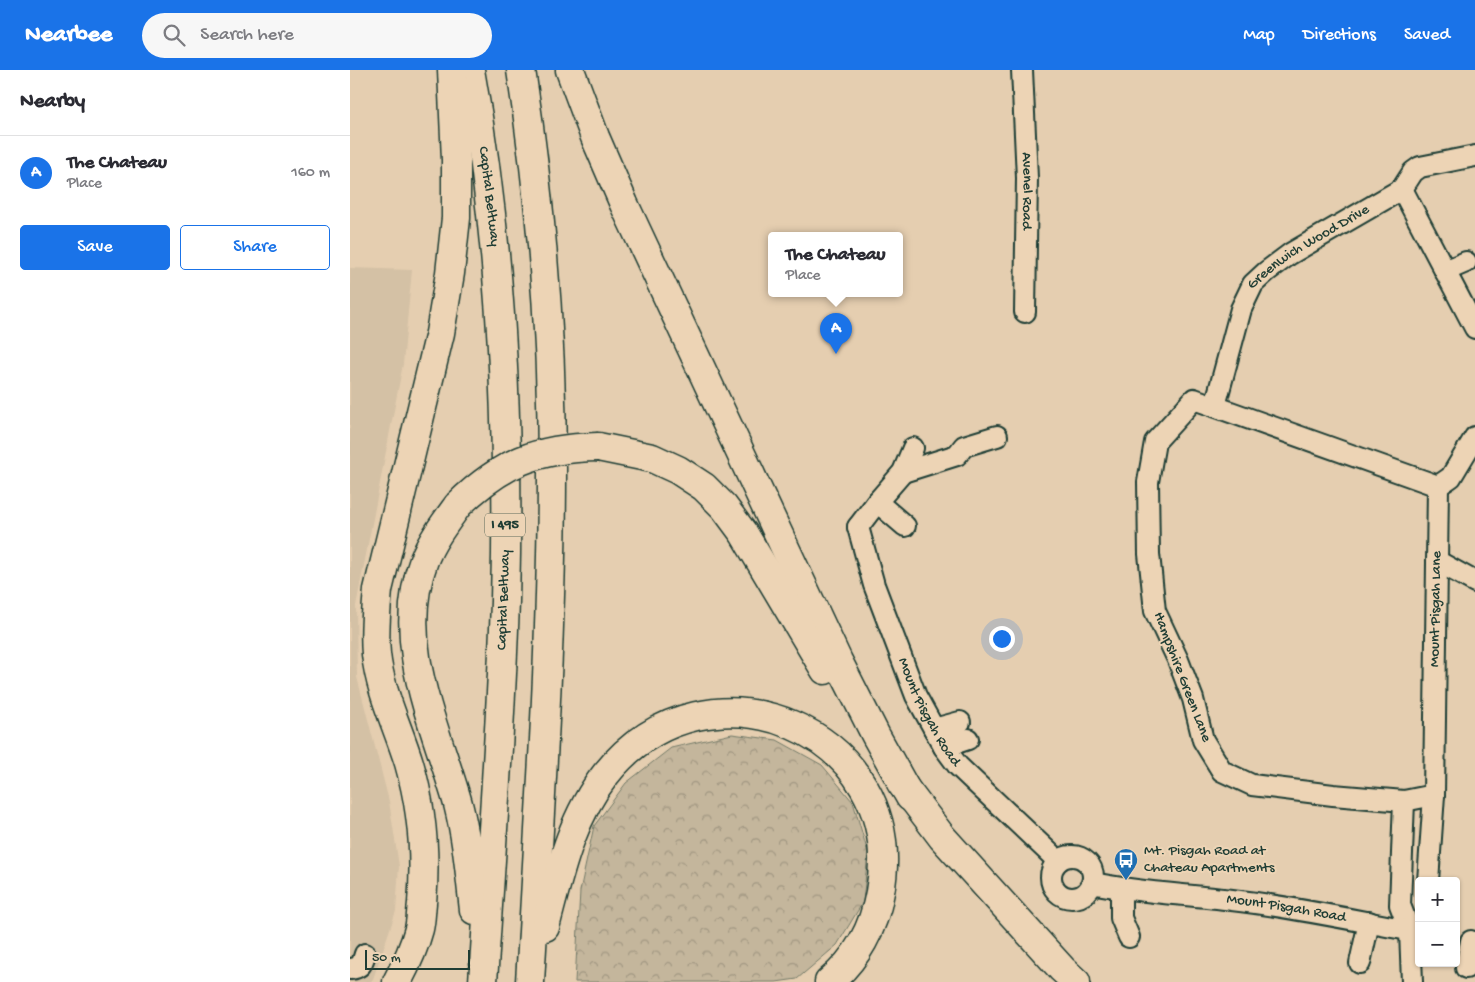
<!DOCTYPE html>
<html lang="en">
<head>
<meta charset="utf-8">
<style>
	:root { --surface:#fff; --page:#f7f7f7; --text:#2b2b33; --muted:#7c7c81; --line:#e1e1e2; --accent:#1a73e8 }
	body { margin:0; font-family:"Gochi Hand",sans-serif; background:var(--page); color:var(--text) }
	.controls { position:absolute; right:15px; bottom:15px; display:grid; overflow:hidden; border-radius:5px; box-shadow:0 1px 4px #0004 }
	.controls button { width:45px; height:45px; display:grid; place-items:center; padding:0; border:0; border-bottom:1px solid var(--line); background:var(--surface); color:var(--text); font:25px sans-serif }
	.scale { position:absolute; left:15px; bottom:12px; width:105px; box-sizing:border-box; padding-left:5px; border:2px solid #1f3d34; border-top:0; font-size:14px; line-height:18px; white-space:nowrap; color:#1f3d34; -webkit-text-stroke:4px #edd4b5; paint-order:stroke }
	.you { position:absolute; left:651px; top:568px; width:18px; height:18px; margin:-12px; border:4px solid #fff; border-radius:50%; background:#1a73e8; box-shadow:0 0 0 8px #1a73e833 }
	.badge { display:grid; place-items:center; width:32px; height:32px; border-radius:50%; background:var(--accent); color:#fff; font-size:16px; font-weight:700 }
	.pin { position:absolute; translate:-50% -41px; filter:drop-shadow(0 1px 2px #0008) }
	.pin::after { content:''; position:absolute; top:26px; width:18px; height:15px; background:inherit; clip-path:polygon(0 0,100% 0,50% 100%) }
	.popup { position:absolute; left:418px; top:162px; width:135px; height:65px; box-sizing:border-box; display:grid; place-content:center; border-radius:5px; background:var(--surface); filter:drop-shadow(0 1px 4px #0005); font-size:16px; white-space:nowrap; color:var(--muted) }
	.popup b { font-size:19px; color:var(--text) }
	.popup::after { content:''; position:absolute; left:50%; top:100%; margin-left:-10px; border:10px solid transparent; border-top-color:var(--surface) }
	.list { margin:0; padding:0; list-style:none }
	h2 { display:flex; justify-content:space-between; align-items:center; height:65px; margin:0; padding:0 20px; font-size:21px }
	h2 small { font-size:16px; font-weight:400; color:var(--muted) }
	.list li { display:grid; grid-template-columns:32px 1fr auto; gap:15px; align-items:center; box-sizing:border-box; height:75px; padding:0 20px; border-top:1px solid var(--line) }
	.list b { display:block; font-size:19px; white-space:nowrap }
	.list p { margin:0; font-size:16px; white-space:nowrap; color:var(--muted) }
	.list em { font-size:16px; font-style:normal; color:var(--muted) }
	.actions { display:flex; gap:10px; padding:15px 20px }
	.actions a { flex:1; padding:11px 0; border:1px solid var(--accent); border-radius:5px; text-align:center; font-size:18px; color:var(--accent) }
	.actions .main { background:var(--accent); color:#fff }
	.icon { flex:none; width:28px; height:28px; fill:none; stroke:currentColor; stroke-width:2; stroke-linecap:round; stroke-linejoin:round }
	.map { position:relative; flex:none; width:1125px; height:912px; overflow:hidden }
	header { display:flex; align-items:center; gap:30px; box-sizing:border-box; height:70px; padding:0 25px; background:var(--accent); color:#fff }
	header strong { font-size:24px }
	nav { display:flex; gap:28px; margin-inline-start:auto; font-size:18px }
	.search { width:350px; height:45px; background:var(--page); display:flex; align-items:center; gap:12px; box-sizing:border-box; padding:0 18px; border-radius:28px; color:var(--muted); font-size:19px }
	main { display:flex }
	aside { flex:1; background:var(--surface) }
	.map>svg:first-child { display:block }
</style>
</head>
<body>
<header>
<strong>Nearbee</strong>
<div class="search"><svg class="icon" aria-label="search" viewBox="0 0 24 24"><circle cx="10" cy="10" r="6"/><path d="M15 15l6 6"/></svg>Search here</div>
<nav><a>Map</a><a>Directions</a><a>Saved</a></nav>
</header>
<main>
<aside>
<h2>Nearby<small></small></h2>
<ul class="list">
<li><span class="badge">A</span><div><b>The Chateau</b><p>Place</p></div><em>160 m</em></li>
</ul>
<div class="actions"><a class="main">Save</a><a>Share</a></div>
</aside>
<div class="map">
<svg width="1125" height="912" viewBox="0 0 1125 912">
	<defs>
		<pattern id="forest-crowns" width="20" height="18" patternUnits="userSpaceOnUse" patternTransform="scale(1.25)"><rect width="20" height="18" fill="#c4b69c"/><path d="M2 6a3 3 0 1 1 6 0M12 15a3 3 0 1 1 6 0" fill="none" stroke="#9f9580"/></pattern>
	</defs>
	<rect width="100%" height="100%" fill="#e5ceb0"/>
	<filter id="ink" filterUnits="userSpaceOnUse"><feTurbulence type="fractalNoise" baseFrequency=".02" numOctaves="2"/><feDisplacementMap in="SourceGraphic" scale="10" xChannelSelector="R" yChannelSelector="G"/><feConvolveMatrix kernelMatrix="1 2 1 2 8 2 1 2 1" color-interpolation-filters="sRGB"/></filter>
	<g filter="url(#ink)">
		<!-- built -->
		<path fill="#d4c1a5" d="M0,198l62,2 -9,94 -47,242 1,71 32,124 10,65 -3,45 -23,68 -3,3h-20z"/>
		<!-- forest -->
		<path fill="url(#forest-crowns)" stroke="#727a68" d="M382,664l45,6 45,25 31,37 15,51 -5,49 -26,43 -40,34 -21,3h-201l5,-91 14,-65 32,-43 45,-35z"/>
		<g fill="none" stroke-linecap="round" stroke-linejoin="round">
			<!-- minor casing -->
			<g stroke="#1f3d34" stroke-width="24">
				<g id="minor">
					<path id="s1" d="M672,0l5,108 -2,134"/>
					<path d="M1052,119l73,139"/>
					<path d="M1095,201l21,-9"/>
					<path d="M844,329l244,87 -4,309 -30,6 -71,-6 -81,-10 -30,-14 -19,-31 -10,-41 -15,-39 -23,-49 -6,-57 -1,-72 7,-40z"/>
					<path id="s2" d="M865,336l26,-97 12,-25 13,-12 24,-18 112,-65 11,-17 7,-5 55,-11"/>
					<path d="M553,402l54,-17 7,-9 33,-10"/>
					<path d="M1088,416l13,-9 24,-40"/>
					<path d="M527,432l26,-30 10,-24"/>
					<path id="s3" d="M508,457l16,58 42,111 28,51 14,19 100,95"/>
					<path d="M508,457l19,-25 28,24"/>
					<path d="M1087,491l38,21"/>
					<path d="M584,659l26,-7"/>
					<path d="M594,677l24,-8"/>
					<path d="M1054,731l-4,104 10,26 2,51"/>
					<circle cx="722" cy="807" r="21"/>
					<path d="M1078,811l6,-86"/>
					<path id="s4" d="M743,813c46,10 92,11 139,17 63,7 125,21 187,32"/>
					<path d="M771,819v29l8,19"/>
					<path d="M1010,893l9,-41"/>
					<path d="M1116,898l5,-27"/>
					<path d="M0,899c11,-1 12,-5 15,-15"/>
				</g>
			</g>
			<!-- highway casing -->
			<g stroke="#1f3d34" stroke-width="31">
				<g id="highway">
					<path id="s5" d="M120,0c32,175 40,354 35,531 -4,127 -14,254 -22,381"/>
					<path d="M171,0c20,131 31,265 31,398 0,172 -12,343 -22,514"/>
					<path d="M220,0l25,67 29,67 214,457 38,75 34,61"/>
					<path d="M248,377l54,11 26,12 26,17 20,20 20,27 81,136"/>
					<path d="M108,435c-13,18 -26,35 -34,55 -31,82 12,166 34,244 9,35 12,71 16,106"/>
					<path d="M551,713l41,54 120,132 14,13"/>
					<path d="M195,857c14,-53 26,-109 61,-153 101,-127 304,-43 274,118 -6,35 -23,67 -51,90"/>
					<path d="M47,912c9,-17 17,-34 22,-53 2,-8 2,-18 3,-26 4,-47 0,-95 -13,-140 -11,-36 -29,-71 -33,-109 -2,-21 0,-43 2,-64l62,-257 10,-60 6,-55v-58l-4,-90"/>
				</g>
			</g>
			<!-- minor -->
			<use href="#minor" stroke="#edd4b5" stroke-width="20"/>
			<!-- highway -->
			<use href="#highway" stroke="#edd4b5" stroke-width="28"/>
			<!-- highway-bridge casing -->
			<g stroke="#1f3d34" stroke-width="31" stroke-linecap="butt">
				<path id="highway-bridge" d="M108,435c43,-42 79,-57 140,-58"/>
			</g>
			<!-- highway-bridge -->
			<use href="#highway-bridge" stroke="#edd4b5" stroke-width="28"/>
		</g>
	</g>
	<!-- icons -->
	<defs>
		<g id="bus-pin" transform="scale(1.25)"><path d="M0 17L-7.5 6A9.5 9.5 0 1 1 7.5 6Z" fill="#1f6fb2" stroke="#edd4b5"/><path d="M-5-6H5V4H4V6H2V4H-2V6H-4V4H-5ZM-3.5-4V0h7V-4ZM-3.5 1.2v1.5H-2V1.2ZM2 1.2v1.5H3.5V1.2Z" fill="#fff"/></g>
	</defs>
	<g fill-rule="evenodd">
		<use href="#bus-pin" x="776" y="790"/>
	</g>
	<g text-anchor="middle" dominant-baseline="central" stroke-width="4" stroke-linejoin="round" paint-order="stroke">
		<!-- shield labels -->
		<rect fill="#edd4b5" stroke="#5d6a5b" stroke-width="1" x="135" y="443.5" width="40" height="23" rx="4"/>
		<g font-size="14" font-weight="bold" fill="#1f3d34">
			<text x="155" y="455">I 495</text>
		</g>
		<!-- street labels -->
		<g font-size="15" fill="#1f3d34" stroke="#edd4b5">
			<text stroke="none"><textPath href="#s1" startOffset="121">Avenel Road</textPath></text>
			<text stroke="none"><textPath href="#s5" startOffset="128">Capital Beltway</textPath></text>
			<text stroke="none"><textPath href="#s2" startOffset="195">Greenwich Wood Drive</textPath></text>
			<text transform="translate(154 530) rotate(-88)">Capital Beltway</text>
			<text transform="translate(1086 539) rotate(-89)">Mount Pisgah Lane</text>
			<text transform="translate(832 607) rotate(69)">Hampshire Green Lane</text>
			<text stroke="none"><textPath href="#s3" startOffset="199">Mount Pisgah Road</textPath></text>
			<text stroke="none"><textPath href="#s4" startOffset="195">Mount Pisgah Road</textPath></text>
		</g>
		<!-- poi labels -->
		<g font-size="15" fill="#1f3d34" stroke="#edd4b5" text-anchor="start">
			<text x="794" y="781">Mt. Pisgah Road at<tspan x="794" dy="17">Chateau Apartments</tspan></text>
		</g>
	</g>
</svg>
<div class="controls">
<button>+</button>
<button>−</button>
</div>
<div class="scale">50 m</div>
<div class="you"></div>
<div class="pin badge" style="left:486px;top:284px">A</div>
<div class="popup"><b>The Chateau</b>Place</div>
</div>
</main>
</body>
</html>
